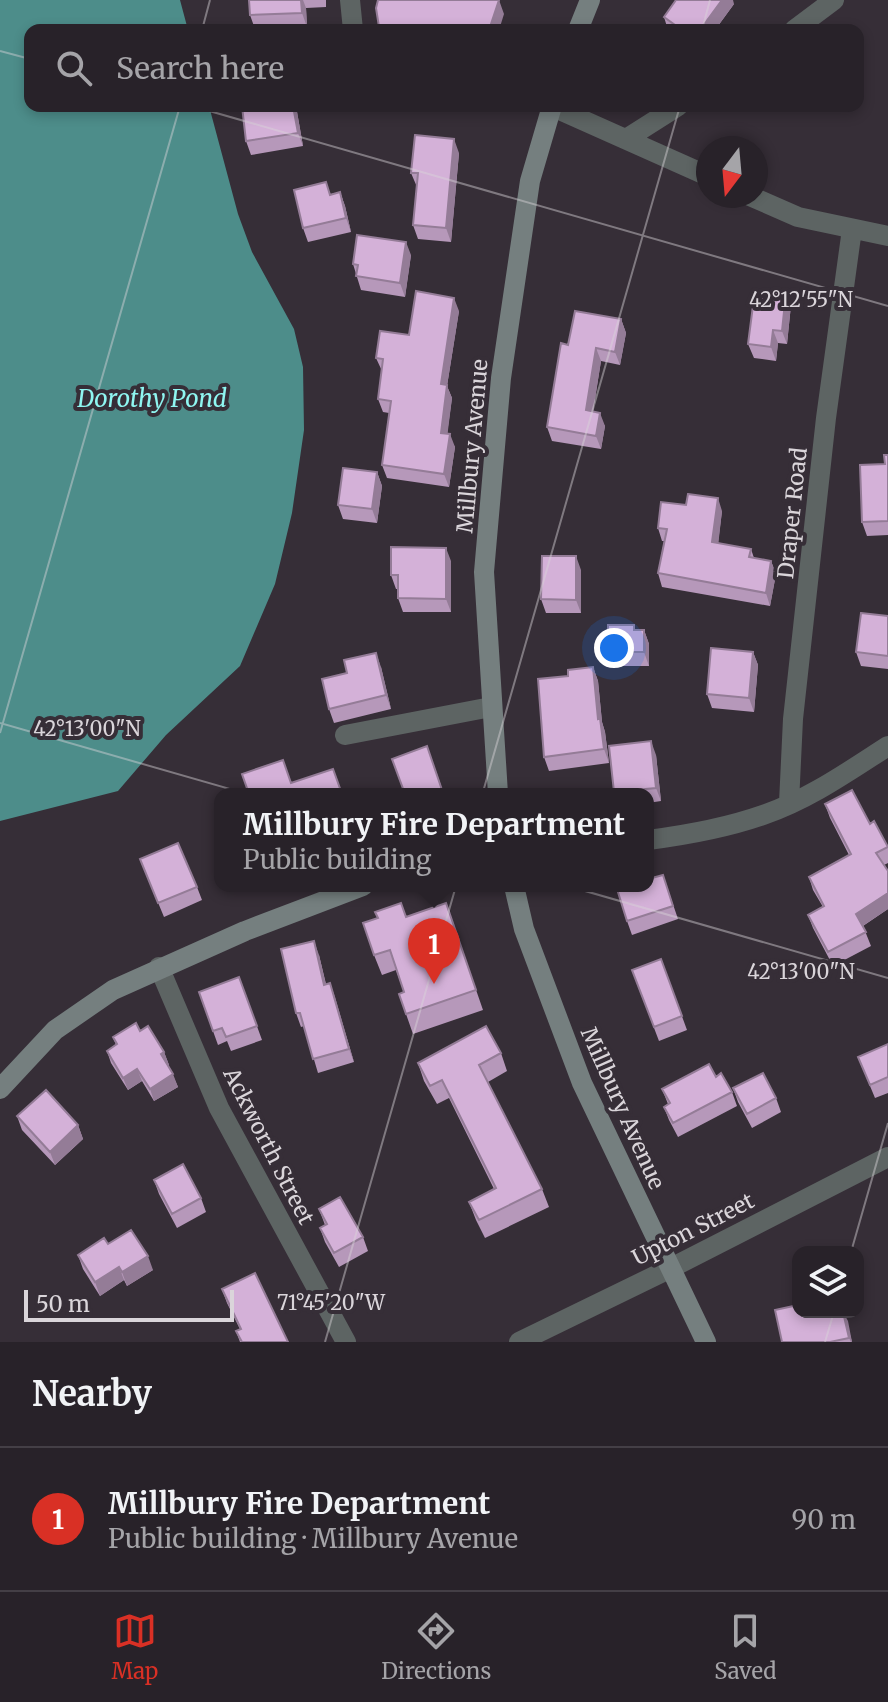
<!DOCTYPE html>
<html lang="en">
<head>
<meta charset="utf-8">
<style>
	:root { --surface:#282229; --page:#342f35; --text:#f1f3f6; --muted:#a5a4a8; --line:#443f46; --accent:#d93025 }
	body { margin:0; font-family:Merriweather,serif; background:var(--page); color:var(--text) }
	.controls { position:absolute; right:24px; bottom:24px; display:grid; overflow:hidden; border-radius:16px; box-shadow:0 4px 12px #0003 }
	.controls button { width:72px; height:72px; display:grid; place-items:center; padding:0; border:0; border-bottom:2px solid var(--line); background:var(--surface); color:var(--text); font:40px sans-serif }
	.compass { position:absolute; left:696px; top:136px; width:72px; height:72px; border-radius:50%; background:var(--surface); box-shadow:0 4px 12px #0003; rotate:196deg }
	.scale { position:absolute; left:24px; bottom:20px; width:210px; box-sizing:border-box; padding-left:8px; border:4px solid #dad5da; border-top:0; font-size:22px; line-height:28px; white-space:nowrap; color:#dad5da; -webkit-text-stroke:6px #362e37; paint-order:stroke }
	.you { position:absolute; left:614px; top:648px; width:28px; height:28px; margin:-20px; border:6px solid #fff; border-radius:50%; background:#1a73e8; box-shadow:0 0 0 12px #1a73e833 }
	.badge { display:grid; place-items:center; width:52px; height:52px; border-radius:50%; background:var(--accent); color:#fff; font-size:26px; font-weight:700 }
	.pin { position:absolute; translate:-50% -66px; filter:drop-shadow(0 2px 4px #0008) }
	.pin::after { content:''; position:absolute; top:42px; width:28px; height:24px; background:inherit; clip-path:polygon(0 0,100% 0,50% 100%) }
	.popup { position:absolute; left:214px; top:788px; width:440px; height:104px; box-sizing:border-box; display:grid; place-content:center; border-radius:16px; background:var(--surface); filter:drop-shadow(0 2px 6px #0005); font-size:26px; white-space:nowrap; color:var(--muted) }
	.popup b { font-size:30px; color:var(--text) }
	.popup::after { content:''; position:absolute; left:50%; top:100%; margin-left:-16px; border:16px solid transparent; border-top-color:var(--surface) }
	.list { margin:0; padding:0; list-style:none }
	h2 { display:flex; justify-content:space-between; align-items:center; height:104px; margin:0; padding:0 32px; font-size:34px }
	h2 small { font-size:26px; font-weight:400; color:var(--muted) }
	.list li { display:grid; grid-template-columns:52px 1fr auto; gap:24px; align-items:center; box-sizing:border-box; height:144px; padding:0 32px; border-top:2px solid var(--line) }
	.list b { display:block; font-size:30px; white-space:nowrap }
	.list p { margin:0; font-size:26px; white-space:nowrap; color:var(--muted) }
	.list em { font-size:26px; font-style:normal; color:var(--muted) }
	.icon { flex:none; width:44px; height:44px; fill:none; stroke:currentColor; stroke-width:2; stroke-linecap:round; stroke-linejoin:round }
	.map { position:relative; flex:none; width:888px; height:1342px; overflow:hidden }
	.search { position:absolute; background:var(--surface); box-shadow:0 4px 12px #0003; left:24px; right:24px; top:24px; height:88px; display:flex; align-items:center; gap:20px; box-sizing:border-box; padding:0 28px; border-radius:16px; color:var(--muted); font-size:30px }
	.sheet { height:248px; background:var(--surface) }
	nav { display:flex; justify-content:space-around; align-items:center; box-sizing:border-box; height:112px; border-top:2px solid var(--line); background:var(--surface); font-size:22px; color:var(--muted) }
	nav a { display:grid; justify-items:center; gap:4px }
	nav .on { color:var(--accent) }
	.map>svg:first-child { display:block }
</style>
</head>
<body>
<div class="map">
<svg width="888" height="1342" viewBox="0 0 888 1342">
	<rect width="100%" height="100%" fill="#362e37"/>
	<!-- water -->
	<path fill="#4d8d8a" d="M0,0h180l8,30h-158v76h179l29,108 14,38 42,77 9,38 1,63 -12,83 -17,71 -35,82 -74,69 -48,56 -118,30z"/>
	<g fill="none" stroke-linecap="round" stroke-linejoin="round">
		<!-- street -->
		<path stroke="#5d6463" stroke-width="20" d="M350,0l3,30
			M794,30l40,-30
			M551,106l157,70
			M626,139l52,-33
			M750,196l48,21 90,19
			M345,735l146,-28
			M789,803l4,-84 33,-301 26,-189
			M648,840c39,-5 78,-12 115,-25 45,-15 86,-44 125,-69
			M159,967l60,141 127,234
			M519,1342l152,-74 217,-111"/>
		<!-- secondary -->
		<path stroke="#757f7f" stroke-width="20" d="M578,30l12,-30
			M498,794l-14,-222 17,-194 29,-197 22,-75
			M514,886l10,43 58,154 124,259
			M0,1089l55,-59 58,-40 132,-59 118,-45"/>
	</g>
	<!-- wall -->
	<path fill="#b698ba" d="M249,0h77v7l-20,1 1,19 -52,2 -5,-14z
		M734,4l-19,26h-47l-4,-13z
		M296,106l7,40 -52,9 -5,-14z
		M459,153l-8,89 -33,-3 -5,-14 4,-38 -6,-14z
		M340,192l5,14 6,26 -43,10 -5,-14 28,-34z
		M411,255l-6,42 -44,-7 -8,-26z
		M786,292l5,13 -4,39 -9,-1 -2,18 -22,-3 -6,-14z
		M459,311l-12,75 5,12 -5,36 8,13 -6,40 -62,-9 -5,-13 7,-52 -6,-1 -5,-13 4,-28 -6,-13 33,-23z
		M621,319l5,14 -6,32 -19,-4 -8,50 12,15 -4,23 -49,-8 -5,-14 21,-82z
		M888,455v80l-21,1 -5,-14z
		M377,472l5,14 -5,37 -34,-4 -5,-14z
		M722,511l-4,32 33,6 3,9 17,3 5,13 -6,32 -108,-19 -4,-14 6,-32h-2l-4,-13z
		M451,561v51h-48l-5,-14v-9h-2l-5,-14z
		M581,570v43h-35l-5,-14z
		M888,616v53l-27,-3 -5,-14z
		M636,630h8l5,14v22h-36l-5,-14z
		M753,652l5,13 -4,47 -42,-4 -5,-14z
		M381,667l10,42 -57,14 -5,-14z
		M593,667l5,14 4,41 3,10 4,31 -60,8 -5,-14 24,-81z
		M427,746l17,48h-39z
		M609,746l47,9 5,46 -13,2v-9h-33z
		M825,804l45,20 4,-3 14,27v15l-4,2 4,6v38l-25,17 8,20 -38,20 -20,-38 -5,-13 15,-8 -10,-17 -4,-13 40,-22 -19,-37z
		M140,859l57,28 5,13 -38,17z
		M663,875l15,44 -46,16 -5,-14z
		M446,903l37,107 -70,24 -14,-40 5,-2 -8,-22 -14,5 -8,-20 32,-38z
		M319,955l7,29 4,-1 24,79 -36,11 -14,-47 -3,1 -5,-14z
		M661,959l26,71 -28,11 -27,-71z
		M239,977l23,63 -31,11 -4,-10 -9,4 -19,-53z
		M140,1031l24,21 5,13h-1l10,22 -24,14 -12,-20 -14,9 -17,-27 -4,-12 9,-6 -3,-8z
		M888,1044v49l-13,5 -17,-41z
		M501,1053l6,18 -19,11 54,107 7,18 -64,31 -9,-18 -7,-18 25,-13 -45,-91 -12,6 -13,-23 -6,-18z
		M716,1077l16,15 5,14 -59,31 -9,-17 -5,-13 4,-3 -6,-15z
		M733,1088l43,10 5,14 -29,16 -14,-26z
		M17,1116l61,9 5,14 -28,26 -33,-35z
		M154,1180l47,18 5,14 -29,16 -18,-34z
		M319,1209l44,28 5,14 -29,16 -14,-25 -5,-14 5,-3z
		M108,1244l45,26 -26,16 -3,-6 -24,16 -17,-27 -5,-14z
		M222,1289l66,53h-48l-4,-11 4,-2 -13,-26z
		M810,1312l1,3 13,-3h20l8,30h-70z"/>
	<!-- shaded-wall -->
	<path fill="#947c97" d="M301,0h2l3,8 1,19 -5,-14z
		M499,0l5,14 -5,16h-10z
		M722,0h11l1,4 -19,26h-15z
		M293,106h3l7,40 -5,-13z
		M454,139l5,14 -8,89 -5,-14z
		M340,192l5,14 6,26 -5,-14z
		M406,242l5,13 -6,42 -5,-14z
		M786,292l5,13 -4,39 -5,-13z
		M454,298l5,13 -12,75 5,12 -6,48 -5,-13v-49z
		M621,319l5,14 -6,32 -5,-13z
		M773,330l5,13 -2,18 -5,-14z
		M596,348l5,13 -10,63 -5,-14z
		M600,413l5,13 -4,23 -5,-13z
		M450,434l5,13 -6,40 -5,-13z
		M377,472l5,14 -5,37 -5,-14z
		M718,498l4,13 -5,44 -5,-13z
		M446,548l5,13v51l-5,-13z
		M576,556l5,14v43l-5,-13z
		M771,561l5,13 -6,32 -4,-13z
		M644,630l5,14v22l-5,-14z
		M753,652l5,13 -4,47 -5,-14z
		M376,653l5,14 10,42 -5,-14z
		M593,667l5,14 4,41 3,10 4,31 -5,-14 -6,-30z
		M651,741l5,14 5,46 -5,-13z
		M888,893v16l-27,18 -5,-13z
		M314,941l5,14 10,43 -5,-13z
		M330,983l5,14 19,65 -5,-13z
		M164,1052l5,13 -4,2 -4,-13z
		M137,1069l5,12 -14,9 -5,-12z
		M173,1074l5,13 -24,14 -4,-12z
		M78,1125l5,14 -28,26 -5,-13z
		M148,1256l5,14 -26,16 -5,-14z
		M119,1267l5,13 -24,16 -5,-14z
		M843,1312l5,9 4,21h-1l-2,-4z"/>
	<!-- building -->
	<path fill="#d4b1d8" stroke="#947c97" stroke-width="2" d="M249,0h52l1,13 -52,2z
		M378,0h121l-10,30h-100l-10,-3 -3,-19z
		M676,0h46l-22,30h-18l-18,-13z
		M242,106h51l5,27 -52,8z
		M415,135l39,4 -8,89 -33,-3 5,-52h-7z
		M326,182l4,13 10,-3 6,26 -43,10 -9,-38z
		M357,235l49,7 -6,41 -44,-7 2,-11 -5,-1z
		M755,290l31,2 -4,39 -9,-1 -2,17 -23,-3z
		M416,291l38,7 -13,86 6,1 -6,48 9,1 -6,40 -62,-9 9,-64 -13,-2 5,-40 -7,-1 4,-27 29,4z
		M575,311l46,8 -6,33 -19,-4 -10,62 14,3 -4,23 -49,-9 14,-84 7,2z
		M884,455h4v66l-26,1 -2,-57 25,-1z
		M343,468l34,4 -5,37 -34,-4z
		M688,494l30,4 -6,44 39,7 -2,8 22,4 -5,32 -108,-20 9,-44 -9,-1 3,-26 25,3z
		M391,547l55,1v51l-48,-1v-23h-7z
		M542,556h34v44l-35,-1z
		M861,613l27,3v40l-32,-4z
		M608,625h26v5h10v22h-36z
		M711,648l42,4 -4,46 -42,-4z
		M376,653l10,42 -57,14 -7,-30 25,-6 -3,-13z
		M593,667l5,52 2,-1 4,31 -60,8 -6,-78 30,-3v-6z
		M651,741l5,47 -42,4 -5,-46z
		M427,746l15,44 -10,3 1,1h-28l-13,-35z
		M283,760l8,23 42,-14 9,25h-93l-7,-20z
		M852,790l18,34 4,-3 14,26 -12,6 12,18v22l-32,21 10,18 -38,20 -20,-37 16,-9 -15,-29 42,-23 -26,-50z
		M178,843l19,44 -39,16 -18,-44z
		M663,875l10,31 -46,15 -10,-32 10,-3h21v-7z
		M401,903l5,14 40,-14 30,87 -70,24 -7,-20 5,-2 -14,-42 -16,5 -11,-32 15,-5 -3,-6z
		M314,941l10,44 6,-2 19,66 -36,10 -13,-46h-4l-15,-64z
		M661,959l21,57 -28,11 -22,-57z
		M239,977l18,49 -31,11 -4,-9 -9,3 -14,-39z
		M136,1023l4,8 8,-5 16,26 -3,2 12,20 -23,15 -13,-20 -14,9 -16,-27 10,-7 -4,-7z
		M486,1026l15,27 -22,12 63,124 -63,31 -10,-18 27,-14 -54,-108 -12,6 -12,-23z
		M888,1044v33l-18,8 -12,-28z
		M709,1064l7,13 5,-4 11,19 -59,31 -9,-16 6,-4 -8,-14z
		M763,1073l13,25 -29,16 -14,-26z
		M46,1090l32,35 -28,27 -33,-36z
		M183,1164l18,34 -29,16 -18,-34z
		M340,1197l23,40 -29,16 -14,-25 7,-4 -8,-15z
		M131,1230l17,26 -26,16 -3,-5 -24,15 -17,-27 26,-17 4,6z
		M255,1273l33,69h-46l-6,-11 5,-2 -19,-40z
		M798,1305v7h11l1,3 14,-3h19l6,26 -19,4h-48l-7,-32z"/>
	<!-- ticks -->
	<path fill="none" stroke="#dad5da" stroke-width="2" stroke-opacity="0.45" d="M202,30l8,-30M702,30l8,-30M0,51l30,8M192,106l696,200M0,723l888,255M0,733l180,-627M851,1252l37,-129M325,1342l355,-1236M825,1342l9,-30"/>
	<g text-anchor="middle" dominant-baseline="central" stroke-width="8" stroke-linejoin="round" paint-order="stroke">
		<!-- street labels -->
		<g font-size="22" fill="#dad5da" stroke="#362e37">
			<text transform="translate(472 446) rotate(-85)">Millbury Avenue</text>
			<text transform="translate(792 513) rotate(-84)">Draper Road</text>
			<text transform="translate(623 1108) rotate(66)">Millbury Avenue</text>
			<text transform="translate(269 1146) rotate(63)">Ackworth Street</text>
			<text transform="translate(693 1229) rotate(-27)">Upton Street</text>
		</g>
		<!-- water labels -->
		<g font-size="24" font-style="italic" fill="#8ff6f1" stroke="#362e37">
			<text x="152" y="398">Dorothy Pond</text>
		</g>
	</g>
	<g font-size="20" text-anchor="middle" fill="#dad5da" stroke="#362e37" stroke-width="8" stroke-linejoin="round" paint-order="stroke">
		<text x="801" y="307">42°12'55"N</text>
		<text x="87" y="736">42°13'00"N</text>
		<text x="801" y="979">42°13'00"N</text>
		<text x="331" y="1310">71°45'20"W</text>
	</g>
</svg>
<div class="controls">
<button><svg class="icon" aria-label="layers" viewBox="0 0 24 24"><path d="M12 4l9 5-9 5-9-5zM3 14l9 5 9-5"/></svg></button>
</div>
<svg class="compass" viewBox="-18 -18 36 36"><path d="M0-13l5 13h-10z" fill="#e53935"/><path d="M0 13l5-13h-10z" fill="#a5a4a8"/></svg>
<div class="scale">50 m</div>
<div class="you"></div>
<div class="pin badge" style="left:434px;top:984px">1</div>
<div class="popup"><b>Millbury Fire Department</b>Public building</div>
<div class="search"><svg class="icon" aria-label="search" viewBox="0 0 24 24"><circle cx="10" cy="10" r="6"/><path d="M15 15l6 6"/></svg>Search here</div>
</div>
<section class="sheet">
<h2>Nearby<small></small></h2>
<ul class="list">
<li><span class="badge">1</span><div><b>Millbury Fire Department</b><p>Public building · Millbury Avenue</p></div><em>90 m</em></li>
</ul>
</section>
<nav>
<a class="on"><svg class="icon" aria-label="map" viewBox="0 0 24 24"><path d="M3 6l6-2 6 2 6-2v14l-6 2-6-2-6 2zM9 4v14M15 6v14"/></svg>Map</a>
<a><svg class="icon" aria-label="directions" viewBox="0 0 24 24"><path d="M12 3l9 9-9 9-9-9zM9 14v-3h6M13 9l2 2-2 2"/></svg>Directions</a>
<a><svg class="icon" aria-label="saved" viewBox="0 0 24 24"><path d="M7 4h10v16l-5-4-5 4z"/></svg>Saved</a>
</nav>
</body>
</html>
